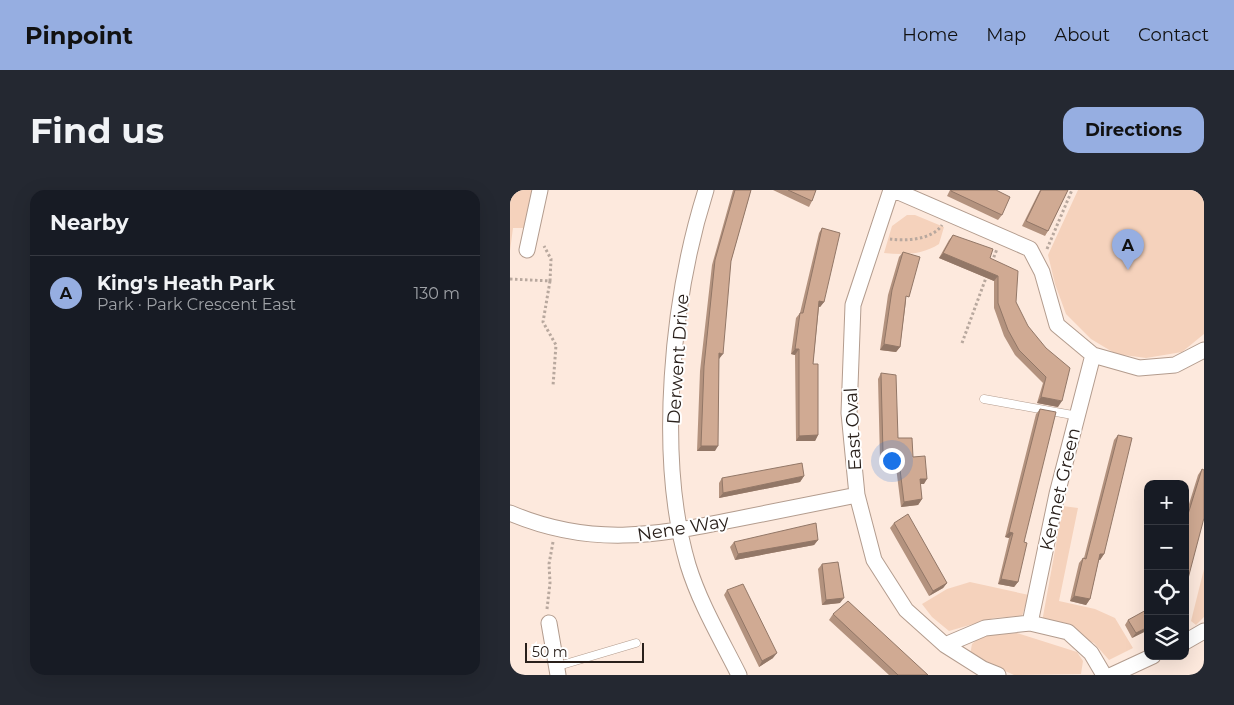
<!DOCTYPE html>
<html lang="en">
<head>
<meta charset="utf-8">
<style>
	:root { --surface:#171b24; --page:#242831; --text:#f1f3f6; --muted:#9ea1a6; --line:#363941; --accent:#96aee1 }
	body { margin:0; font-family:Montserrat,sans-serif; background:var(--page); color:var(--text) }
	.controls { position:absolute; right:15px; bottom:15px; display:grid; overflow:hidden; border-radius:10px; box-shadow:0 5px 20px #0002 }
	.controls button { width:45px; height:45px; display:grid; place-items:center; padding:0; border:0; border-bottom:1px solid var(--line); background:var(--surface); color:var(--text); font:25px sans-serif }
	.scale { position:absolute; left:15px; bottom:12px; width:119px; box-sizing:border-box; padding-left:5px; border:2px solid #29201b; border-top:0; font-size:14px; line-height:18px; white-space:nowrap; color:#29201b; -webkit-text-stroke:4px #fff; paint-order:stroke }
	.you { position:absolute; left:381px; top:270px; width:18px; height:18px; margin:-12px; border:4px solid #fff; border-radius:50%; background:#1a73e8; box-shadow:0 0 0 8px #1a73e833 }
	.badge { display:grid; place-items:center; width:32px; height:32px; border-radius:50%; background:var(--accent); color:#111; font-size:16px; font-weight:700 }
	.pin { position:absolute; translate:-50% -41px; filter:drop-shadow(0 1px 2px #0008) }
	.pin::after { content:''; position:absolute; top:26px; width:18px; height:15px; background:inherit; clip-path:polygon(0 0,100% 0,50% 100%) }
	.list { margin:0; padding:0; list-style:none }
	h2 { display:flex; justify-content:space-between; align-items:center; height:65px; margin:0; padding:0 20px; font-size:21px }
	h2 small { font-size:16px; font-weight:400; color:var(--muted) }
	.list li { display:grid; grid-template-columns:32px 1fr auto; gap:15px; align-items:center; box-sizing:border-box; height:75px; padding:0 20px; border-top:1px solid var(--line) }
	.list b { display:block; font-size:19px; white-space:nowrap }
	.list p { margin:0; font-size:16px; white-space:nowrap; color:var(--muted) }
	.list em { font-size:16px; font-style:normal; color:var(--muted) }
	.icon { flex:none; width:28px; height:28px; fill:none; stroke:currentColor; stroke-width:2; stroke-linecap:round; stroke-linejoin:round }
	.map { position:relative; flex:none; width:694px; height:485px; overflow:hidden; border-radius:15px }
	header { display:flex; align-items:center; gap:30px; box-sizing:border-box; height:70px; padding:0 25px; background:var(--accent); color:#111 }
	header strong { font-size:24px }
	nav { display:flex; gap:28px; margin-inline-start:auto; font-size:18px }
	.intro { display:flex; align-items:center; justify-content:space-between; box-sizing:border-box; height:120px; padding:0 30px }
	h1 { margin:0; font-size:35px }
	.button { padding:12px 22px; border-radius:15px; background:var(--accent); color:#111; font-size:18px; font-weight:700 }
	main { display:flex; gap:30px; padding:0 30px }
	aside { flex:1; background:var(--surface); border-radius:15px; box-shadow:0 5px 20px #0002 }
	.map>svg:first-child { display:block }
</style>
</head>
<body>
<header>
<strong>Pinpoint</strong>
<nav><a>Home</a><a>Map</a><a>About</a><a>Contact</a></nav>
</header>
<div class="intro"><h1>Find us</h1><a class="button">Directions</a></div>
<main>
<aside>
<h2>Nearby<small></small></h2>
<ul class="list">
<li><span class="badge">A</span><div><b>King's Heath Park</b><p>Park · Park Crescent East</p></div><em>130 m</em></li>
</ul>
</aside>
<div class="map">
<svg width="694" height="485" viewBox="0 0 694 485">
	<rect width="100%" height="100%" fill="#fde9dd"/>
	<!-- green -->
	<path fill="#f5d2bc" d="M0,0h22l-6,38h-13l-3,23z
		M568,0h126v144l-22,18 -36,6 -30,-4 -25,-15 -25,-25 -11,-30 -7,-29z
		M397,25h8l29,12 -5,17c-17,11 -36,11 -55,9l8,-27z
		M553,316l15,2 -19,93 36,8 20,9 18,30 -24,12 -15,-17 -52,-21z
		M694,379v48l-8,8 -5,-4z
		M460,392l59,13 -7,21 -28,2 -45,13 -17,-14 -10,-13 25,-15z
		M507,443l60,19 6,9 -2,13 -67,1 -44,-20 2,-11 9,-8z"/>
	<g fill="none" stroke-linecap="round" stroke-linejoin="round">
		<!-- service casing -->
		<g stroke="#b39c8e" stroke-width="9">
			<path id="service" d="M474,209l94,17
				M45,477l81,-24"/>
		</g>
		<!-- minor casing -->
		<g stroke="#b39c8e" stroke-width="17">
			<path id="minor" d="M196,0c-34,107 -50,266 -18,375 12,39 33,74 51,110
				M381,0l-38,115 -4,108 8,82 17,65 32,50 39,35 38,24 15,6
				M384,0l136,59 12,23 15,53 36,30 46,13 36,-3 29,-15
				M17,60l13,-60
				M0,323c80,34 145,23 227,6 40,-8 80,-16 120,-24
				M39,433l9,52
				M520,433l27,-129 36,-139
				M675,452l19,-11
				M435,455l40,-17 45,-5 38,9 23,21 13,22
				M602,485l41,-19"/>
		</g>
		<!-- path -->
		<path stroke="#b8a89e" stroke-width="3" stroke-dasharray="2.5 2.5" stroke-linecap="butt" d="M380,49c16,2 42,1 52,-14
			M537,59l25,-59
			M482,72l5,-13
			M0,89l40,2 1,-22 -7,-13
			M40,91l-7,41 13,23 -3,41
			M452,153l25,-68
			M37,419l3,-26 -1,-19 4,-22"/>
		<!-- service -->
		<use href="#service" stroke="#fff" stroke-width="8"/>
		<!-- minor -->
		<use href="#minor" stroke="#fff" stroke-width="15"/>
	</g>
	<!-- wall -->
	<path fill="#b3927e" d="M223,0h18l-20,71 -12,98 -4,92h-18l3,-80 12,-106z
		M263,0h43l-4,11 -3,6z
		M440,0h46l6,25 -4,5 -51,-24z
		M530,0h28l-20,41 -3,5 -23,-10z
		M312,38l2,74 -4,5h-1l-6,57 5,71 -3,6h-19l-1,-86 -4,-1 5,-36 4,-5 19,-80z
		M443,45l37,23 26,44 42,105 -21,-4 6,-20 -28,-28 -11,-19 -10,-28v-27l-55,-23 10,-18z
		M393,62l3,49 -6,46 -4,5 -16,-2 8,-55 11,-38z
		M371,183l17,65 15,19 11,27h-4l2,15 -4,6 -17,2 -6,-48h-15l-2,-80z
		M530,219l-16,133 -6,40 -4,5 -16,-3 11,-46 -4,-1 31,-123z
		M608,245l-14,119 -4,6 -1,-1 -9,40 -4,6 -16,-4 9,-38 4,-5h1l30,-118z
		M692,279l-17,121v-73l13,-42z
		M294,286l-4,6 -81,16v-15l3,-5z
		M384,333l53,60 -4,5 -14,8 -39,-68z
		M308,350l-4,5 -79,15 -5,-13 4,-5z
		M312,374l18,39 -18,2 -4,-36z
		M217,400l46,68 -14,9 -35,-72z
		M323,424l95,61h-39l-60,-55z
		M618,430l20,10 -16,8 -7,-13z"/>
	<!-- shaded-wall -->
	<path fill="#927767" d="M433,63l55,23 -4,5 -55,-23z
		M309,111l5,1 -4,5 -4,-1z
		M374,154l16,3 -4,5 -16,-2z
		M285,159h4l-4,6 -4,-1z
		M209,163l4,1 -4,5z
		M531,207l21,4 -4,6 -21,-4z
		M308,245l-3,6h-19l3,-5z
		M191,256h17l-3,5h-18z
		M388,263l-3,6h-15l3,-5z
		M294,286l-4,6 -81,16 4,-5z
		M410,289h7l-3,5h-8z
		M412,309l-4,6 -17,2 3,-5z
		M499,342l4,1 -4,5 -4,-1z
		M308,350l-4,5 -79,15 3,-6z
		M590,364h4l-4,6 -4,-1z
		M491,389l17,3 -4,5 -16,-3z
		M437,393l-4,5 -14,8 4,-5z
		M564,406l16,3 -4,6 -16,-4z
		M334,408l-4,5 -18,2 4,-5z
		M638,437v3l-16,8 4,-5z
		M267,463l-4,5 -14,9 3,-6z"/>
	<!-- building -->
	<path fill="#d0aa93" stroke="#927767" d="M225,0h16l-20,71 -8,93 -4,-1 -1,93h-17l3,-80 11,-106z
		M278,0h28l-4,11z
		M441,0h45l14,7 -8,18 -51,-24z
		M531,0h27l-20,41 -22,-10z
		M312,38l18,5 -16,69 -5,-1 -6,63h5v71l-19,1v-87h-4l5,-36h3z
		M443,45l40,14 -3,9 28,13 -2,31 12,24 18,22 24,20 -8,33 -21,-4 5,-20 -27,-27 -11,-20 -10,-27v-27l-55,-23z
		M393,62l17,5 -11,40 -3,-1 -6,51 -16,-3 8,-54z
		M371,183l15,2 2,63h14l1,19 12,-1 2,23h-7l2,20 -18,3 -6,-49 -15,1z
		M530,219l16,3 -32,130 3,1 -9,39 -17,-3 12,-46 -4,-1z
		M608,245l14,3 -28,116h-4l-10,45 -16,-3 9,-38 3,1z
		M292,273l2,13 -81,17 -1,-15z
		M692,279l2,1v48l-19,72v-66z
		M398,324l39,69 -14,8 -39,-68z
		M306,333l2,17 -80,14 -4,-12z
		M328,372l6,36 -18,2 -4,-36z
		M233,394l34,69 -15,8 -35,-71z
		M338,411l80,74h-30l-65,-61z
		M638,419v18l-12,6 -8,-13z"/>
	<g text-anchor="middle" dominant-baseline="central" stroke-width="4" stroke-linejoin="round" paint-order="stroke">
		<!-- street labels -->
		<g font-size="18" fill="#29201b" stroke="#fff">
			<text transform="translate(168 169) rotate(-86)">Derwent Drive</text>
			<text transform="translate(343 239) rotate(-93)">East Oval</text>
			<text transform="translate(550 299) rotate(-77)">Kennet Green</text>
			<text transform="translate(173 338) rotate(-9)">Nene Way</text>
		</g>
	</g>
</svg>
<div class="controls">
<button>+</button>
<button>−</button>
<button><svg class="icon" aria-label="locate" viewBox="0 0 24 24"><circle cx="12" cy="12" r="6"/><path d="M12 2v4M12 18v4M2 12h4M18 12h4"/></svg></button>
<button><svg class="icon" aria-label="layers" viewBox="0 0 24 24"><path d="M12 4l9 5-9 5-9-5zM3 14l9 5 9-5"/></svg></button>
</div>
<div class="scale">50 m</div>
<div class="you"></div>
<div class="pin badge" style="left:618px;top:80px">A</div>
</div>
</main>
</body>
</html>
